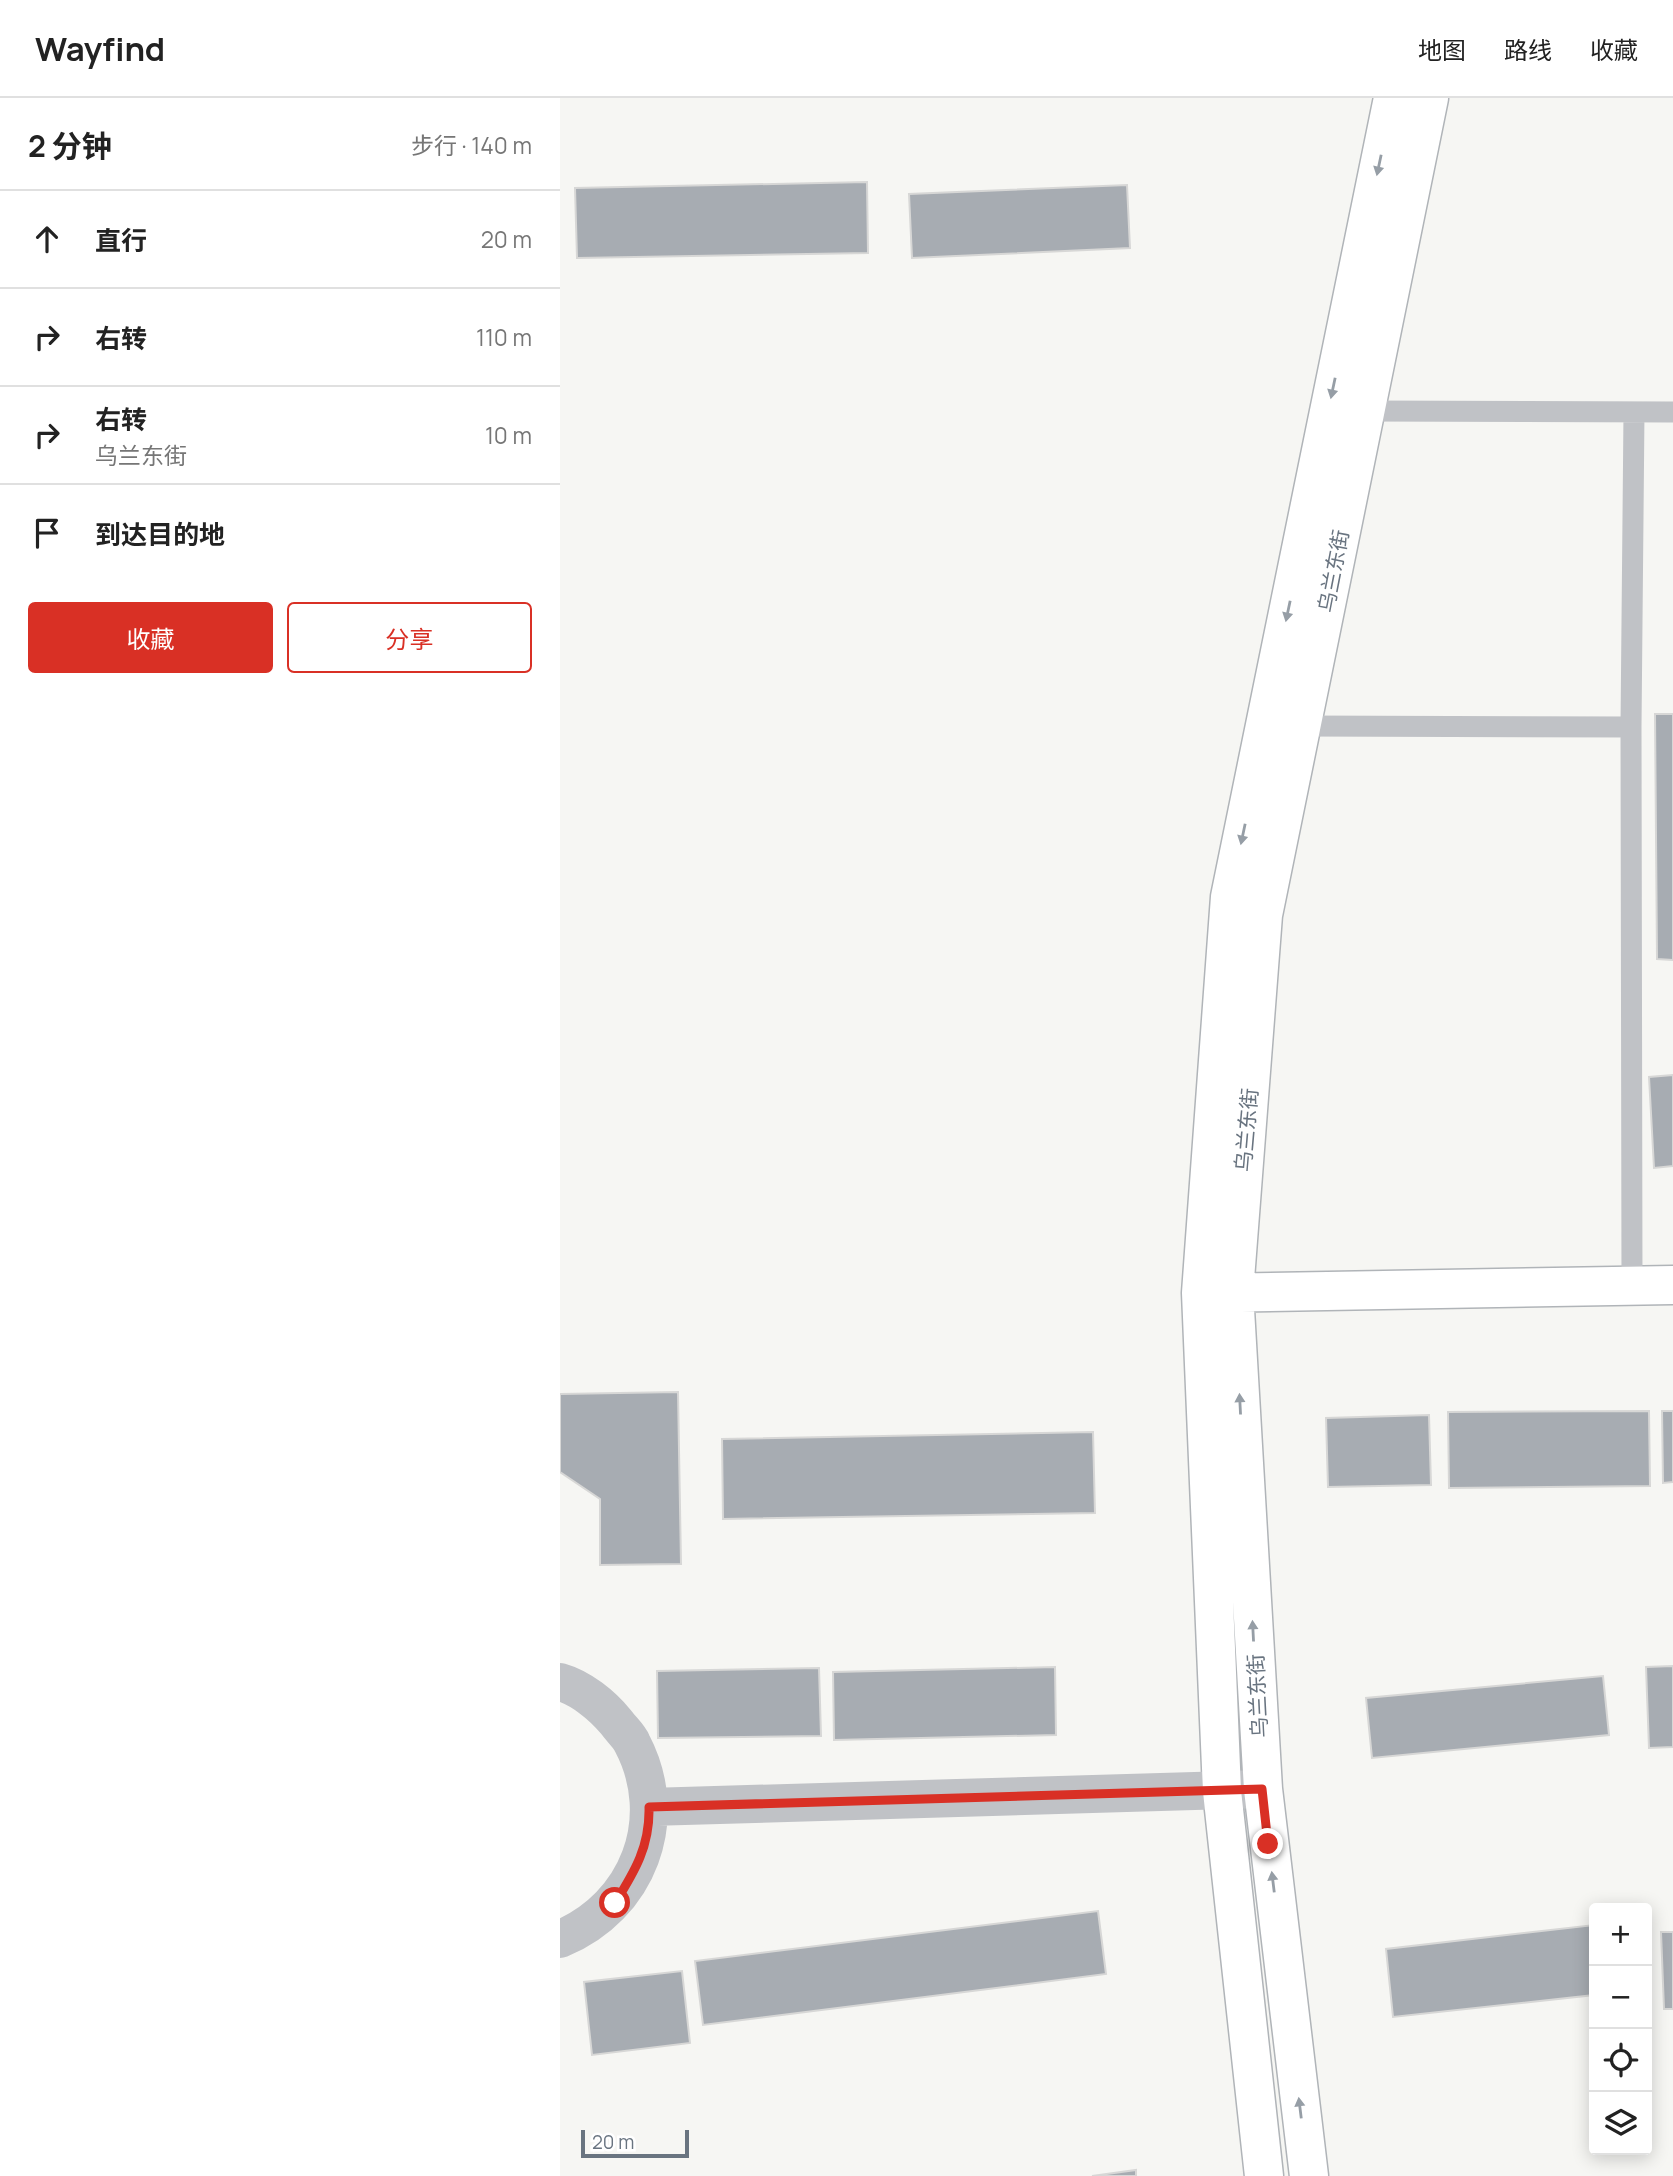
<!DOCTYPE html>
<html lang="zh">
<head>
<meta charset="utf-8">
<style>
	:root { --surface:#fff; --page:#f2f2f2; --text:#222; --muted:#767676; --line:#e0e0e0; --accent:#d93025 }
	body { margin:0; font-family:Manrope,"Noto Sans SC",sans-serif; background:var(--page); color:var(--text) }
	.controls { position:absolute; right:21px; bottom:21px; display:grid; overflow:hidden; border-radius:7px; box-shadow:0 4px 18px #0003 }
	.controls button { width:63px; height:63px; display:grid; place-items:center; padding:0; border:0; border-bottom:2px solid var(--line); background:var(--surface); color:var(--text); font:35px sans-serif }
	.scale { position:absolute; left:21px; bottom:18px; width:108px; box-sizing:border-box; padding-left:7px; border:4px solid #697480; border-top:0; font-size:19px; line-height:24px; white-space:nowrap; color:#697480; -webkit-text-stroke:5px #fff; paint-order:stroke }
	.stop { position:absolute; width:21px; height:21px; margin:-16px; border:5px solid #d93025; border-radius:50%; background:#fff }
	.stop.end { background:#d93025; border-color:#fff; box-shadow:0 2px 7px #0008 }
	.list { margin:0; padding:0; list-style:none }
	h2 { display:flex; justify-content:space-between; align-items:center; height:91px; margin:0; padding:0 28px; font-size:30px }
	h2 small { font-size:23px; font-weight:400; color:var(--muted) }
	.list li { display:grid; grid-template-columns:46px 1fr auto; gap:21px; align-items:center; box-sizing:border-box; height:98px; padding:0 28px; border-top:2px solid var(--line) }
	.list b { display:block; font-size:26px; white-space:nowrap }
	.list p { margin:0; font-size:23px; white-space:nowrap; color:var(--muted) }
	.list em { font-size:23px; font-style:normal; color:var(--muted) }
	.actions { display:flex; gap:14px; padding:21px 28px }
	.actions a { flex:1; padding:16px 0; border:2px solid var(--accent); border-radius:7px; text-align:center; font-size:24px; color:var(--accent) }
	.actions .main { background:var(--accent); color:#fff }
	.icon { flex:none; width:38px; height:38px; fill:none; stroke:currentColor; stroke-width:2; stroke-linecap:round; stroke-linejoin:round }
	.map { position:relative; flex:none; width:1113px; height:2078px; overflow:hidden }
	header { display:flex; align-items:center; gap:42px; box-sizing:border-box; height:98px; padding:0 35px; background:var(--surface); border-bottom:2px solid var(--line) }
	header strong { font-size:33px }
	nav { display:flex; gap:38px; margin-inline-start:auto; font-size:24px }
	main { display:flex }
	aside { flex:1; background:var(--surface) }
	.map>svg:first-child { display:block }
</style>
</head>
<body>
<header>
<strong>Wayfind</strong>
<nav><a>地图</a><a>路线</a><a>收藏</a></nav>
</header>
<main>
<aside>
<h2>2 分钟<small>步行 · 140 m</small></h2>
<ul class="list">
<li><svg class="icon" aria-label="ahead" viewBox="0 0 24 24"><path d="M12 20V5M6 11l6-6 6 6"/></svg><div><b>直行</b></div><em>20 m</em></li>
<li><svg class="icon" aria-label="right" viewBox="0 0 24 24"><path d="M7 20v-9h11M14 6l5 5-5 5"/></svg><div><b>右转</b></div><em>110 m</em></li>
<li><svg class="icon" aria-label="right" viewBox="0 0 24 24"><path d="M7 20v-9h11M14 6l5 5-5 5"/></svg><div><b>右转</b><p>乌兰东街</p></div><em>10 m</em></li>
<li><svg class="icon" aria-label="arrive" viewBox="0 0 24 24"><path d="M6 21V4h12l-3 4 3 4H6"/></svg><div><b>到达目的地</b></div></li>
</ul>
<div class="actions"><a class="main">收藏</a><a>分享</a></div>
</aside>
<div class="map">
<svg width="1113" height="2078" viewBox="0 0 1113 2078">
	<rect width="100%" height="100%" fill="#f6f6f3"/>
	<!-- building -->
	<path fill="#a7acb2" stroke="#d7d7d6" stroke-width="2" d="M307,84l1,71 -291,5 -2,-70z
		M567,87l3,63 -218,10 -3,-64z
		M1095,616h18v246l-16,-1z
		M1113,977v91l-19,2 -5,-91z
		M118,1294l3,172 -81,1v-66l-40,-27v-78z
		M1089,1313l1,75 -201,2 -1,-76z
		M1102,1313h11v71l-10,1z
		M869,1317l2,70 -103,2 -2,-69z
		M533,1334l2,81 -372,6 -1,-80z
		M1113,1568v81l-24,1 -3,-81z
		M495,1569l1,68 -222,5 -1,-68z
		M259,1570l2,68 -163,2 -1,-67z
		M1043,1578l6,59 -237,23 -6,-60z
		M538,1813l8,63 -403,51 -8,-64z
		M1034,1827v70l-201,22 -7,-68z
		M1101,1834h12v77h-9z
		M122,1873l8,72 -98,12 -8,-73z
		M576,2072v6h-44z"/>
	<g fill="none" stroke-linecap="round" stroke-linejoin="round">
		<!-- secondary casing -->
		<g stroke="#b0b4b8" stroke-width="41">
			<path id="secondary" d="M650,1195l463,-8
				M704,2078l-42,-385 -21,-498 29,-396 163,-799
				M749,2078l-46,-387 -29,-497 29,-377 166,-817"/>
		</g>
		<!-- lane -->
		<path stroke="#c0c2c6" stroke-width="21" d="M805,313l308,1
			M742,628l329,1
			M1072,1188l-1,-559 3,-315"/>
		<!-- street -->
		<path stroke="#c0c2c6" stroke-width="38" d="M0,1584c21,6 42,23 56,40 5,7 13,14 16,21 40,76 6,164 -72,196
			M89,1709l614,-18"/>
		<!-- secondary -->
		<use href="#secondary" stroke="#fff" stroke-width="38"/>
	</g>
	<!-- one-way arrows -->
	<defs><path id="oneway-solid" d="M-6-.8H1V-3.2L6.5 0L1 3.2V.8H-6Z" transform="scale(1.75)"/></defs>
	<g fill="#969ea6">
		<use href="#oneway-solid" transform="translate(819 67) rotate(102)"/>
		<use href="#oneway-solid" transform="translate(773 290) rotate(102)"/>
		<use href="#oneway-solid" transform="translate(728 513) rotate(102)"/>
		<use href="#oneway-solid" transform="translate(683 736) rotate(102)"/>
		<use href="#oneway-solid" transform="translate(680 1306) rotate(-93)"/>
		<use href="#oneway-solid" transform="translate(693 1533) rotate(-93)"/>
		<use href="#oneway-solid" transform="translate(713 1784) rotate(-97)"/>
		<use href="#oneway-solid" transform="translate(740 2010) rotate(-97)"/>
	</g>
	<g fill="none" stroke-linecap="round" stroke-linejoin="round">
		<!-- route -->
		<path stroke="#d93025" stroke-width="9" d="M55,1805c20,-32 35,-57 34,-96l613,-18 6,55"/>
	</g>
	<g text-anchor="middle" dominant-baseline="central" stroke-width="7" stroke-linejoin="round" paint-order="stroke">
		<!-- street labels -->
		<g font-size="21" fill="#697480" stroke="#fff">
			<text transform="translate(773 473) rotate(-79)">乌兰东街</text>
			<text transform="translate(686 1032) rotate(-85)">乌兰东街</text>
			<text transform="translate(697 1598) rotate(-93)">乌兰东街</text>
		</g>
	</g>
</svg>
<div class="controls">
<button>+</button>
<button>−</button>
<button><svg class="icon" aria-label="locate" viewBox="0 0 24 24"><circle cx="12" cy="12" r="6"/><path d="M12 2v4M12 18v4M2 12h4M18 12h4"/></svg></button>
<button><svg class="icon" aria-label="layers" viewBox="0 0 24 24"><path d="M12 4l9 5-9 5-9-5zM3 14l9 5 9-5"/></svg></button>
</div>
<div class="scale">20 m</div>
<div class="stop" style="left:55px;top:1805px"></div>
<div class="stop end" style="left:708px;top:1746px"></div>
</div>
</main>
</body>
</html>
